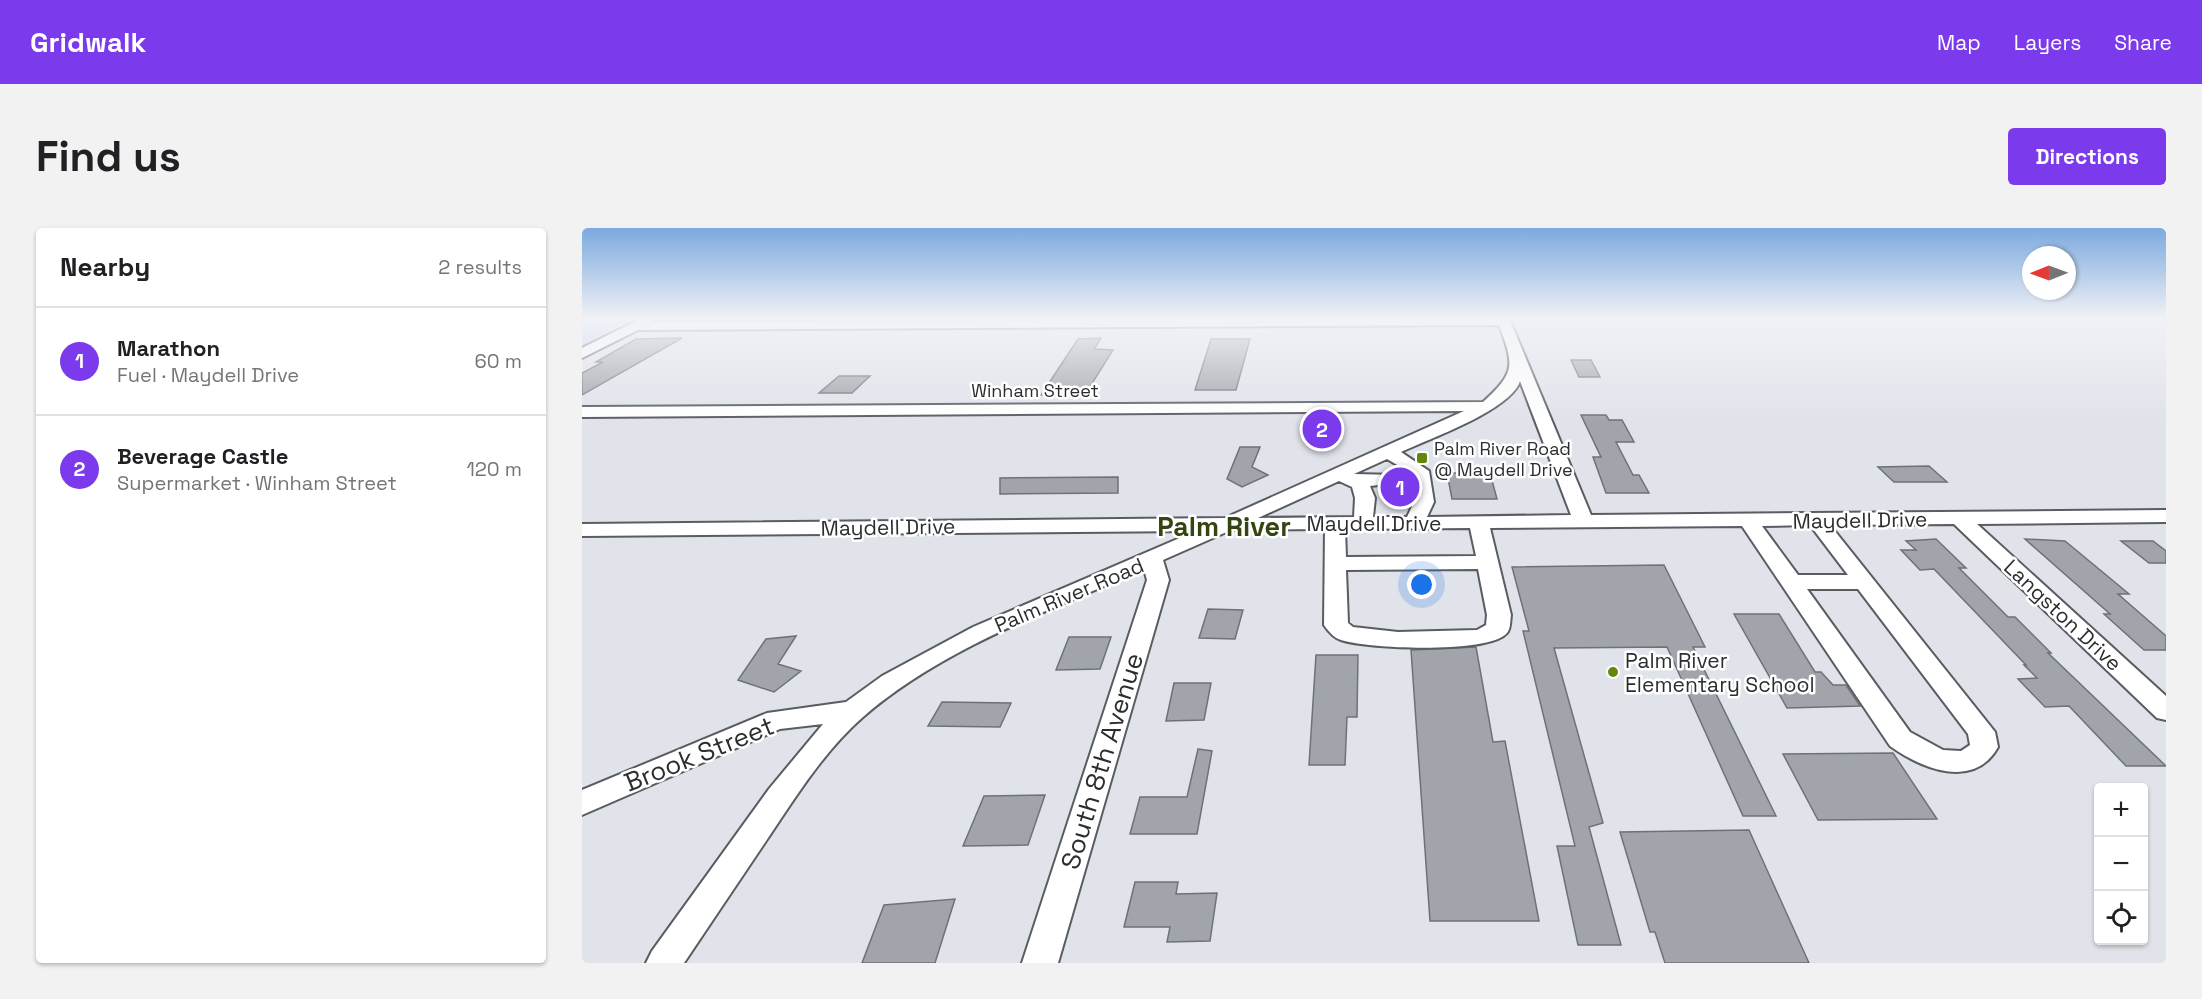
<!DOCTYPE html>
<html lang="en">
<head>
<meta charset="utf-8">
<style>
	:root { --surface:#fff; --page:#f2f2f2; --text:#202124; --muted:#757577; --line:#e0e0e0; --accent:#7c3aed }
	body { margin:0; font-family:"Space Grotesk",sans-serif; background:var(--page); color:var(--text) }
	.controls { position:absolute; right:18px; bottom:18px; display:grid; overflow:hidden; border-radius:6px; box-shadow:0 2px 4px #0004 }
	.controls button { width:54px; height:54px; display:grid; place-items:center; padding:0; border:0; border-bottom:2px solid var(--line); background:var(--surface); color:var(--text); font:30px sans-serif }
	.compass { position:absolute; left:1440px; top:18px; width:54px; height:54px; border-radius:50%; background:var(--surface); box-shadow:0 2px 4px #0004; rotate:269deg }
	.you { position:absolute; left:840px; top:357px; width:21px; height:21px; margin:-15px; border:4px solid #fff; border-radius:50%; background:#1a73e8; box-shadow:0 0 0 9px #1a73e833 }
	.badge { display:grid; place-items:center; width:39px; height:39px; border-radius:50%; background:var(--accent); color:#fff; font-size:20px; font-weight:700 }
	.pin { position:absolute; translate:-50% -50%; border:3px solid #fff; box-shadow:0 2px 6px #0006 }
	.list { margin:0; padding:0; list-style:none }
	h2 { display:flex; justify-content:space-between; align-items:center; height:78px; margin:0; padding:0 24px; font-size:26px }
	h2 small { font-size:20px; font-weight:400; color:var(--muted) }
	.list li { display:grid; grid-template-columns:39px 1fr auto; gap:18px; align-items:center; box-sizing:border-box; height:108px; padding:0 24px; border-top:2px solid var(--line) }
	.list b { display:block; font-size:22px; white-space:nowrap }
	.list p { margin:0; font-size:20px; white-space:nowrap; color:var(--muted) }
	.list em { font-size:20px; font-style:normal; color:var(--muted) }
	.icon { flex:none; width:33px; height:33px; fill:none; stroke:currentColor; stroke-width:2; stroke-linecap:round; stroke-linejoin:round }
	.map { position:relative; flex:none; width:1584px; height:735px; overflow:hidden; border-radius:6px }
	header { display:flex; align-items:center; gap:36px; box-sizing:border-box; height:84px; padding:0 30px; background:var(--accent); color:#fff }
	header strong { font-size:28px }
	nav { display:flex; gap:33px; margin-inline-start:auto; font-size:21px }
	.intro { display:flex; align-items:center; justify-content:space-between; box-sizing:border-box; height:144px; padding:0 36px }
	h1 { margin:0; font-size:42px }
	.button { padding:15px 27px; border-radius:6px; background:var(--accent); color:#fff; font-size:21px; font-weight:700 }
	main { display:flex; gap:36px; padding:0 36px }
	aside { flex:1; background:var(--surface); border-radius:6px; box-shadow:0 2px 4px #0004 }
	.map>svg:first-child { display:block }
</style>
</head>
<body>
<header>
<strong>Gridwalk</strong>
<nav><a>Map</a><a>Layers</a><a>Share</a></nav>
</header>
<div class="intro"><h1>Find us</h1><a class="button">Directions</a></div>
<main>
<aside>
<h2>Nearby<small>2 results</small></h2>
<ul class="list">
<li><span class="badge">1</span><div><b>Marathon</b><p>Fuel · Maydell Drive</p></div><em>60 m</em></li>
<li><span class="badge">2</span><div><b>Beverage Castle</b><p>Supermarket · Winham Street</p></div><em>120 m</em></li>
</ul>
</aside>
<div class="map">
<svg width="1584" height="735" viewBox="0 0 1584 735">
	<rect width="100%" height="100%" fill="#e0e3ea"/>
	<!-- green -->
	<path fill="#c1d4f7" d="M0,90h57l-18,5 -39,23z"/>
	<!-- building -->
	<path fill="#a1a4ab" stroke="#6e7278" stroke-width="1.5" d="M100,110l-100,57v-22l21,-11h-7l40,-23z
		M519,110l-7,11 19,1 -25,40 -22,1 -3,4h-22l37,-56z
		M629,111h39l-14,51h-41z
		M989,132h20l9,17h-21z
		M257,148h31l-18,17h-33z
		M999,187h25l3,5h13l12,22h-18l17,33h6l10,18h-43l-13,-36h8z
		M658,219h20l-8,20 16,8 -26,12 -15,-8z
		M1347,238l18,16h-53l-16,-15z
		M865,245h43l7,26h-45z
		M819,248h8l2,20h-19l-1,-10 9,-2z
		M536,249v16l-118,1v-16z
		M1354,311l30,29h-7l49,49h7l36,36h-3l118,113h-40l-57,-60 -24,1 -27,-28 19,-1 -13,-13h2l-92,-96 -14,1 -19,-20h15l-10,-9z
		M1443,311l40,2 64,53h-11l48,42v14h-22l-40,-36h6z
		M1539,313h32l13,10v12h-17z
		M1082,337l41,82h-12l83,169h-33l-76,-169 -113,1 49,175 -14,4 32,118h-43l-21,-99h18l-52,-215h6l-17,-64z
		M626,381l35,1 -8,29 -36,-1z
		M1152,386h45l36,58h6l12,13h13l14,21 -73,2z
		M214,408l-18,28 23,7 -27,21 -36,-12 28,-41z
		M487,409h42l-11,32 -44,1z
		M894,419l17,95 12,-1 34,180h-109l-19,-271z
		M734,427h42l-1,62h-10l-2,48h-36z
		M592,455h37l-7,37 -38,1z
		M360,474l69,1 -11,24 -72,-1z
		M616,521l14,2 -15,83h-67l10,-37h47z
		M1311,525l44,66 -119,1 -35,-66z
		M463,567l-17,50 -65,1 21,-50z
		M1167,602l60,133h-144l-10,-31h-5l-30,-100z
		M553,654h43l-2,12 41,-1 -7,48 -43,1 3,-15h-46z
		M373,671l-20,64h-73l22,-58z"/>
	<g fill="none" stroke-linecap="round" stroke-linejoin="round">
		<!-- minor-tunnel -->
		<path stroke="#bcbfc5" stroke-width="19" stroke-dasharray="19 10" stroke-linecap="butt" d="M810,266h22"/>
		<!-- minor casing -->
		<g stroke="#595c62" stroke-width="4">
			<path id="minor" d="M60,90h10v4l857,-4 82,197 575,-5v12l-189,2 189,172v24l-9,-2 -203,-194 -124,1 165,207 3,15c-24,43 -76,22 -108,-1l-148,-220 -252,2 21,87c-1,6 0,13 -4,18 -18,21 -139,16 -166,7 -7,-2 -13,-9 -17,-15l1,-96 -94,1 -68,30 6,20 -111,383h-36l125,-383 -3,-11c-94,41 -203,80 -281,148 -38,33 -67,79 -95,121 -28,42 -56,83 -84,125h-38l6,-12 117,-162 54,-65 -43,5 -198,86v-25l185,-77 79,-11 36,-26 91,-49 223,-96 -614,5v-12l643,-6 239,-107 -882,6v-10l901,-5c33,-30 31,-37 16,-77l-861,5 -56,28v-10zM938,153l51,134 -144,2 7,-15 -5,-31 -28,-19c28,-13 110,-42 119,-71zM805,231l24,14 3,29 -7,15h-34l2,-19 -5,-12 28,-3 2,-4 -2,-4 -44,-1zM757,253l13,6 3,11 -1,19 -96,1zM1228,297l38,50h-50l-36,-49zM888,300l6,28 -130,1 -1,-28zM896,341l9,46 -1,10 -9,5 -79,2 -45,-5 -5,-4 -2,-53zM1225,361h51l110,145 2,11 -9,6 -18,-1 -33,-18z"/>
		</g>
		<!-- minor -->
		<use href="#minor" fill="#fff" fill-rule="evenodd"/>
	</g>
	<!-- sky -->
	<linearGradient id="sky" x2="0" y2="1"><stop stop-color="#7ca9de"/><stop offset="0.47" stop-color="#f1f2f6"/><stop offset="1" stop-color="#f1f2f6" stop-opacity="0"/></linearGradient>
	<rect width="1584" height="193" fill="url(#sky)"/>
	<!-- markers -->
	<g fill="#62870a" stroke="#fff" stroke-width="2">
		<rect x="834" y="224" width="12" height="12" rx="3"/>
		<circle cx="1031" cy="444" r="6"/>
	</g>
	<g text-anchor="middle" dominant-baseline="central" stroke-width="5" stroke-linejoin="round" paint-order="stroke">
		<!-- far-street labels -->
		<g font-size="18" fill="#2b2d2f" stroke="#fff">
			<text x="453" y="162">Winham Street</text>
		</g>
		<!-- far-poi labels -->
		<g font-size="18" fill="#2b2d2f" stroke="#fff" text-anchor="start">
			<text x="852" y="220">Palm River Road<tspan x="852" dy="21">@ Maydell Drive</tspan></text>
		</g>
		<!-- street labels -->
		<g font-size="21" fill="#2b2d2f" stroke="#fff">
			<text transform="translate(1278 292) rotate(-1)">Maydell Drive</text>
			<text x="792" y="295">Maydell Drive</text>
			<text transform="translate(306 299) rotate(-1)">Maydell Drive</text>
			<text transform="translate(487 367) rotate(-23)">Palm River Road</text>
			<text transform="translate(1481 387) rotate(43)">Langston Drive</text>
		</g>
		<!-- poi labels -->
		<g font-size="21" fill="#2b2d2f" stroke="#fff" text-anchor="start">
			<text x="1043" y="432">Palm River<tspan x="1043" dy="24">Elementary School</tspan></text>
		</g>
		<!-- near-street labels -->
		<g font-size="26" fill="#2b2d2f" stroke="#fff">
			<text transform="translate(117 526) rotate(-22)">Brook Street</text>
			<text transform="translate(520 533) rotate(-73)">South 8th Avenue</text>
		</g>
		<!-- district labels -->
		<g font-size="27" font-weight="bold" fill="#334510" stroke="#fff">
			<text x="642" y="298">Palm River</text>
		</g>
	</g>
</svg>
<div class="controls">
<button>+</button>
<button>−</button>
<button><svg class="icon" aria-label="locate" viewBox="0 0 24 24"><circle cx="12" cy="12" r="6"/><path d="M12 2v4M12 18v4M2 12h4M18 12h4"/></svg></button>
</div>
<svg class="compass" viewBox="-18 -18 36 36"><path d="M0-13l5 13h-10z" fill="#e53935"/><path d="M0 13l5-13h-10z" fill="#757577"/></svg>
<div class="you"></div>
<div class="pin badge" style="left:818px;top:259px">1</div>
<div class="pin badge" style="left:740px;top:201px">2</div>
</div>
</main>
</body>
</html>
